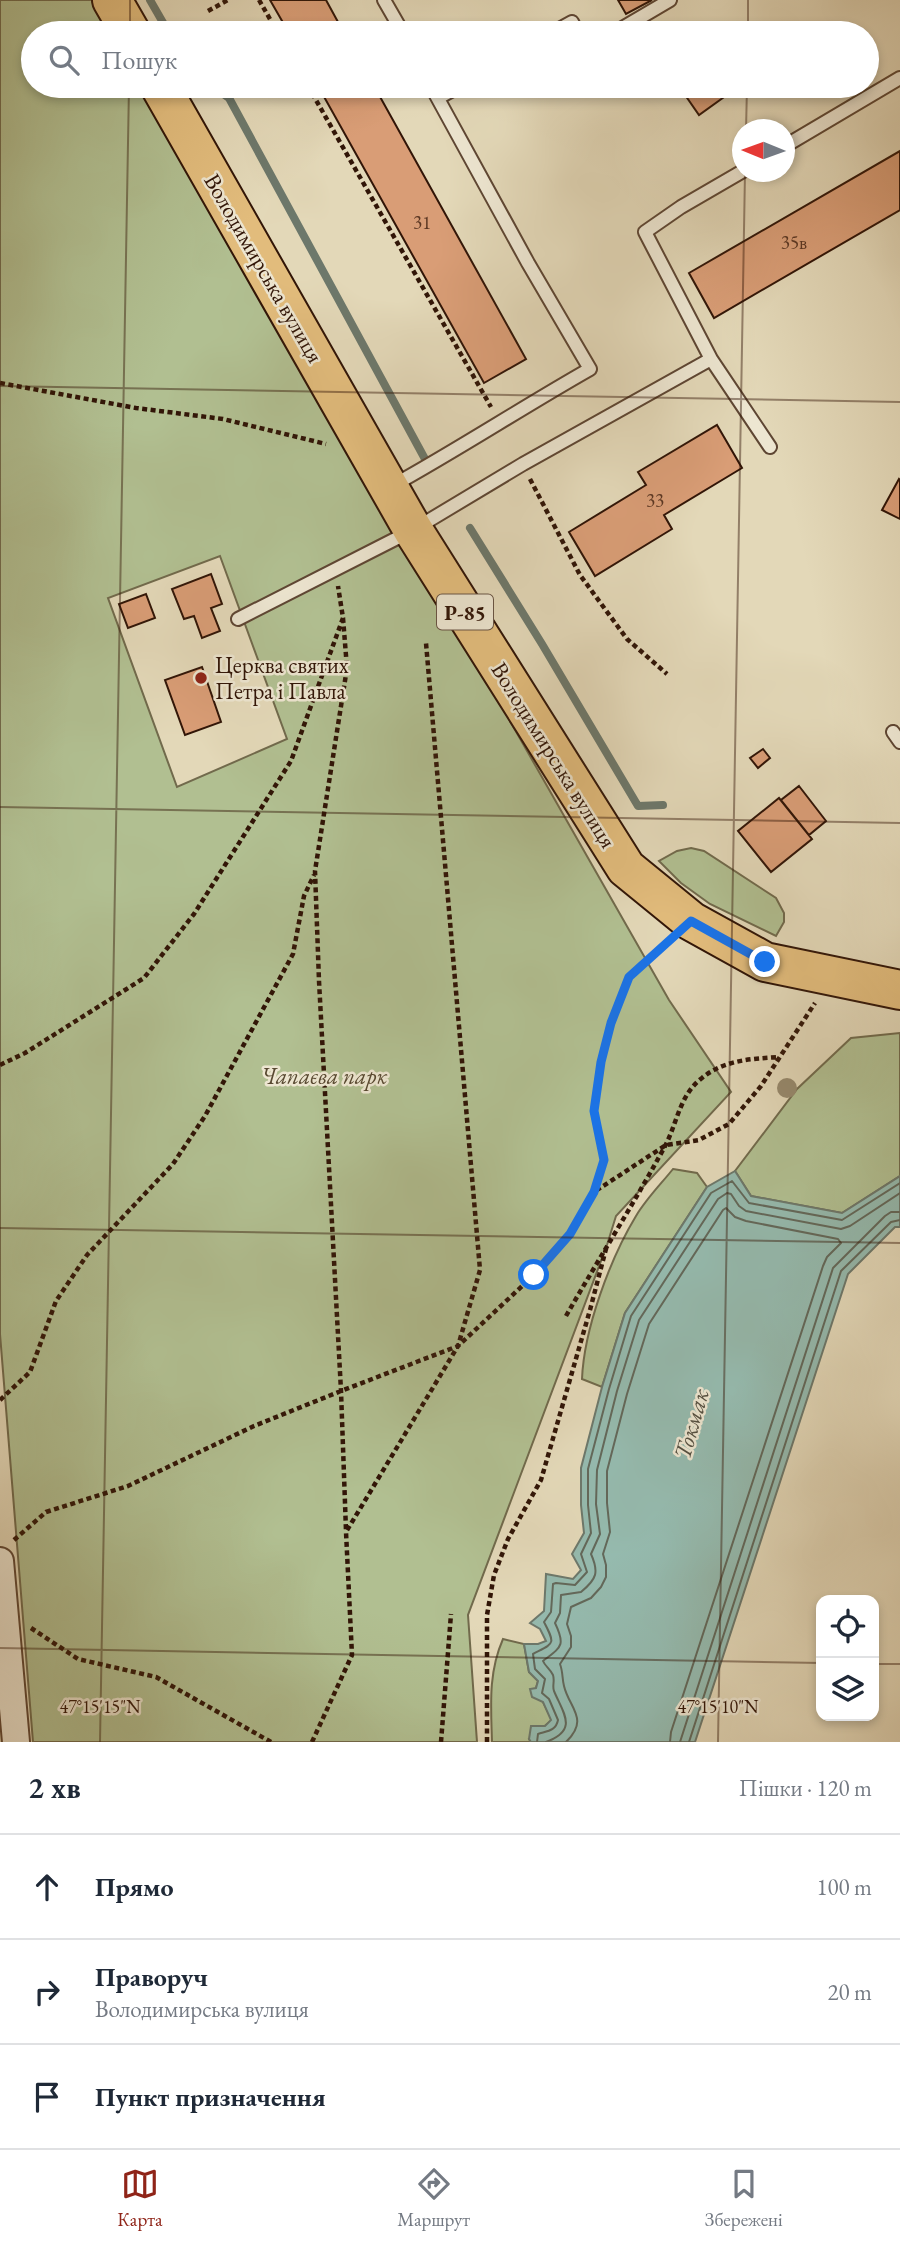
<!DOCTYPE html>
<html lang="uk">
<head>
<meta charset="utf-8">
<style>
	:root { --surface:#fff; --page:#f2f2f3; --text:#1f2937; --muted:#747a83; --line:#e0e1e3; --accent:#8f2418 }
	body { margin:0; font-family:"EB Garamond",serif; background:var(--page); color:var(--text) }
	.controls { position:absolute; right:21px; bottom:21px; display:grid; overflow:hidden; border-radius:14px; box-shadow:0 4px 10px #0003 }
	.controls button { width:63px; height:63px; display:grid; place-items:center; padding:0; border:0; border-bottom:2px solid var(--line); background:var(--surface); color:var(--text); font:35px sans-serif }
	.compass { position:absolute; left:732px; top:119px; width:63px; height:63px; border-radius:50%; background:var(--surface); box-shadow:0 4px 10px #0003; rotate:271deg }
	.stop { position:absolute; width:21px; height:21px; margin:-16px; border:5px solid #1a73e8; border-radius:50%; background:#fff }
	.stop.end { background:#1a73e8; border-color:#fff; box-shadow:0 2px 7px #0008 }
	.list { margin:0; padding:0; list-style:none }
	h2 { display:flex; justify-content:space-between; align-items:center; height:91px; margin:0; padding:0 28px; font-size:30px }
	h2 small { font-size:23px; font-weight:400; color:var(--muted) }
	.list li { display:grid; grid-template-columns:46px 1fr auto; gap:21px; align-items:center; box-sizing:border-box; height:105px; padding:0 28px; border-top:2px solid var(--line) }
	.list b { display:block; font-size:26px; white-space:nowrap }
	.list p { margin:0; font-size:23px; white-space:nowrap; color:var(--muted) }
	.list em { font-size:23px; font-style:normal; color:var(--muted) }
	.icon { flex:none; width:38px; height:38px; fill:none; stroke:currentColor; stroke-width:2; stroke-linecap:round; stroke-linejoin:round }
	.map { position:relative; flex:none; width:900px; height:1742px; overflow:hidden }
	.search { position:absolute; background:var(--surface); box-shadow:0 4px 10px #0003; left:21px; right:21px; top:21px; height:77px; display:flex; align-items:center; gap:18px; box-sizing:border-box; padding:0 24px; border-radius:38px; color:var(--muted); font-size:26px }
	.sheet { height:406px; background:var(--surface) }
	nav { display:flex; justify-content:space-around; align-items:center; box-sizing:border-box; height:98px; border-top:2px solid var(--line); background:var(--surface); font-size:19px; color:var(--muted) }
	nav a { display:grid; justify-items:center; gap:4px }
	nav .on { color:var(--accent) }
	.map>svg:first-child { display:block }
</style>
</head>
<body>
<div class="map">
<svg width="900" height="1742" viewBox="0 0 900 1742">
	<rect width="100%" height="100%" fill="#e3d8b8"/>
	<filter id="stains"><feTurbulence type="fractalNoise" baseFrequency=".00286" numOctaves="4"/><feColorMatrix values="0 0 0 0 .2 0 0 0 0 .09 0 0 0 0 .02 0 0 0 .5 -.17"/></filter>
	<radialGradient id="worn" r=".72"><stop offset=".6" stop-color="#630" stop-opacity="0"/><stop offset="1" stop-color="#630" stop-opacity=".3"/></radialGradient>
	<!-- green -->
	<path fill="#b1bf91" stroke="#716a4c" stroke-width="2" fill-rule="evenodd" d="M0,0h99l19,33h-85v53h115l521,914 62,92 -115,124 -9,29 -139,370 9,127h-444l-33,-408zM220,556l67,183 -110,48 -69,-189z
		M691,848l13,3 72,47 8,15v9l-8,14 -66,-32 -29,-21 -22,-22 18,-10z
		M900,1033v143l-58,37 -91,-17 -16,-25 62,-82 54,-51z
		M673,1169l24,4 10,14 -82,126 -23,74 -20,-8c2,-50 28,-120 54,-163 10,-17 25,-32 37,-47z
		M503,1639l21,5 5,28 9,9 -2,7 16,32 -23,19 2,3h-39c-1,-36 -4,-69 11,-103z"/>
	<!-- water -->
	<path fill="#95baae" stroke="#6d786b" stroke-width="2" d="M735,1171l16,25 91,17 58,-37v51h-5l-47,47 -153,468h-164l-2,-3 2,-13h14l6,-6 -8,-18 -11,-5 -2,-8 6,-1 2,-7 -9,-9 -5,-28h14l8,-3 -6,-12 -10,-6 14,-12 2,-37 27,5 8,-9 -9,-16 12,-21 -3,-28v-37l21,-81 23,-74 82,-126z"/>
	<g fill="none" stroke-linecap="round" stroke-linejoin="round">
		<!-- shore -->
		<path stroke="#63685a" stroke-width="2" d="M537,1742l1,-8c9,-3 18,-3 20,-14l-9,-21 -7,-6 3,-14 -10,-10 -2,-15c21,-11 23,-9 11,-32l7,-10 2,-28 3,-1 19,2 12,-13 -6,-18 10,-21 -3,-28v-36l21,-80 22,-73 80,-123 21,-12 17,22 93,17 58,-37
			M546,1742c33,-12 17,-29 8,-51 -2,-5 1,-10 -1,-16 -3,-6 -8,-9 -10,-14 18,-14 23,-15 12,-38l5,-10 1,-18 20,-3c16,-13 18,-20 10,-38l9,-20 -4,-30 1,-34 20,-79 22,-71 79,-121 9,-6 4,1 8,12 7,5 95,18 9,-3 50,-33
			M566,1742c24,-23 3,-34 -2,-56 -2,-8 -1,-14 -4,-22l11,-17v-11l-4,-12 4,-17 20,-9 10,-11 5,-10v-12l-3,-11 7,-22 -3,-29v-32l20,-77 22,-70 74,-114 3,-2 9,9 11,4 92,18 3,4 -14,14 -4,9 -152,466 -1,10
			M680,1742l153,-474 52,-52 6,-4h9
			M689,1742l152,-471 50,-49 9,-2"/>
		<!-- stream -->
		<path stroke="#6d786b" stroke-width="8" d="M150,0l19,33
			M212,86l17,12 196,361
			M470,528l72,116 96,162 25,-1"/>
	</g>
	<!-- building -->
	<path fill="#d99d76" stroke="#311507" stroke-width="2" d="M270,0h56l18,33h-55z
		M618,0h34l-26,14z
		M318,86h56l152,273 -42,24z
		M691,86h36l4,6 -32,23 -16,-23z
		M900,151v59l-186,108 -25,-45z
		M717,425l25,43 -78,47 8,14 -77,47 -26,-44 77,-47 -8,-13z
		M899,479l1,1v39l-18,-9z
		M211,574l11,30 -11,4 9,23 -18,7 -8,-22 -10,3 -12,-30z
		M146,594l9,24 -27,10 -9,-24z
		M202,667l19,55 -36,13 -20,-55z
		M763,749l7,9 -12,10 -8,-10z
		M799,786l27,35 -17,14 -28,-35z
		M779,798l33,41 -41,33 -33,-41z"/>
	<g fill="none" stroke-linecap="round" stroke-linejoin="round">
		<!-- service casing -->
		<g stroke="#5e4633" stroke-width="16">
			<path id="service" d="M384,0l19,33
				M552,33l20,-11 6,11
				M614,33l56,-33
				M438,98l22,-12
				M785,146l115,-68
				M711,359l59,88
				M392,486c67,-37 131,-79 198,-117l-62,-106 -97,-177
				M238,619l175,-89 110,-66 188,-105 -66,-127 36,-25 62,-36
				M893,732l7,10"/>
		</g>
		<!-- minor casing -->
		<g stroke="#5e4633" stroke-width="30">
			<path id="minor" d="M0,1561l16,181"/>
		</g>
		<!-- primary casing -->
		<g stroke="#311507" stroke-width="42">
			<path id="primary" d="M112,0l19,33
				M160,86l253,444 213,338 65,53 74,41 135,28"/>
		</g>
		<!-- path -->
		<path stroke="#311507" stroke-width="4.5" stroke-dasharray="5 3.5" stroke-linecap="butt" d="M259,0l19,33
			M208,11l20,-11
			M308,86l183,321
			M0,383l136,25 87,11 103,25
			M530,479l50,96 47,64 40,35
			M343,618l4,50 -32,203 4,110 22,410 5,140
			M0,1065l25,-12 119,-75 50,-64 97,-153 52,-143 -5,-32
			M594,1192l10,-32 -10,-49 7,-49 10,-39 18,-46 37,-34
			M566,1316c32,-56 67,-111 98,-168 13,-23 15,-53 38,-70 22,-18 48,-19 76,-21
			M0,1400l30,-28 26,-71 31,-46 86,-91 32,-48 88,-162 11,-58 10,-21
			M14,1540l32,-28 82,-26 126,-60 87,-35 117,-45 76,-71 36,-41 24,-42 72,-47 33,-5 30,-16 32,-38 54,-83
			M31,1628l47,31 78,18 115,65
			M312,1742l40,-87 -6,-123 112,-186 22,-76 -54,-627
			M441,1742l10,-128
			M487,1742v-127l7,-40 14,-36 33,-59 49,-170 17,-65"/>
		<!-- service -->
		<use href="#service" stroke="#ede6d1" stroke-width="12"/>
		<!-- minor -->
		<use href="#minor" stroke="#ede6d1" stroke-width="26"/>
		<!-- primary -->
		<use href="#primary" stroke="#e2bc7c" stroke-width="38"/>
	</g>
	<!-- trees -->
	<circle fill="#96896d" cx="787" cy="1088" r="10"/>
	<g fill="none" stroke-linecap="round" stroke-linejoin="round">
		<!-- route -->
		<path stroke="#1a73e8" stroke-width="9" d="M534,1275l36,-41 24,-42 10,-32 -10,-49 7,-49 10,-39 18,-46 62,-56 74,41"/>
	</g>
	<!-- ticks -->
	<path fill="none" stroke="#311507" stroke-width="2" stroke-opacity="0.45" d="M130,33v-33M748,33v-33M746,130l1,-44M0,386l900,16M0,807l900,16M0,1228l900,15M0,1648l821,15M874,1664h26M100,1742l29,-1656M718,1742l27,-1570"/>
	<!-- markers -->
	<circle fill="#8f2418" stroke="#ede6d1" stroke-width="2.5" cx="201" cy="678" r="7"/>
	<g text-anchor="middle" dominant-baseline="central" stroke-width="5" stroke-linejoin="round" paint-order="stroke">
		<!-- number labels -->
		<g font-size="19" fill="#5b3723">
			<text x="422" y="222">31</text>
			<text x="794" y="242">35в</text>
			<text x="655" y="500">33</text>
		</g>
		<!-- shield labels -->
		<rect fill="#ede6d1" stroke="#695444" stroke-width="2" x="437" y="594.5" width="56" height="35" rx="5"/>
		<g font-size="21" font-weight="bold" fill="#311507">
			<text x="465" y="612">Р-85</text>
		</g>
		<!-- street labels -->
		<g font-size="23" fill="#311507" stroke="#ede6d1">
			<text transform="translate(264 268) rotate(60)">Володимирська вулиця</text>
			<text transform="translate(554 755) rotate(58)">Володимирська вулиця</text>
		</g>
		<!-- poi labels -->
		<g font-size="23" fill="#311507" stroke="#ede6d1" text-anchor="start">
			<text x="215" y="665">Церква святих<tspan x="215" dy="26">Петра і Павла</tspan></text>
		</g>
		<!-- park labels -->
		<g font-size="23" font-style="italic" fill="#574830" stroke="#ede6d1">
			<text x="324" y="1076">Чапаєва парк</text>
		</g>
		<!-- water labels -->
		<g font-size="24" font-style="italic" fill="#544f41" stroke="#ede6d1">
			<text transform="translate(691 1424) rotate(-74)">Токмак</text>
		</g>
	</g>
	<g font-size="18" text-anchor="middle" fill="#311507" stroke="#ede6d1" stroke-width="5" stroke-linejoin="round" paint-order="stroke">
		<text x="100" y="1713">47°15'15"N</text>
		<text x="718" y="1713">47°15'10"N</text>
	</g>
	<rect width="100%" height="100%" filter="url(#stains)"/>
	<rect width="100%" height="100%" fill="url(#worn)"/>
</svg>
<div class="controls">
<button><svg class="icon" aria-label="locate" viewBox="0 0 24 24"><circle cx="12" cy="12" r="6"/><path d="M12 2v4M12 18v4M2 12h4M18 12h4"/></svg></button>
<button><svg class="icon" aria-label="layers" viewBox="0 0 24 24"><path d="M12 4l9 5-9 5-9-5zM3 14l9 5 9-5"/></svg></button>
</div>
<svg class="compass" viewBox="-18 -18 36 36"><path d="M0-13l5 13h-10z" fill="#e53935"/><path d="M0 13l5-13h-10z" fill="#747a83"/></svg>
<div class="stop" style="left:534px;top:1275px"></div>
<div class="stop end" style="left:765px;top:962px"></div>
<div class="search"><svg class="icon" aria-label="search" viewBox="0 0 24 24"><circle cx="10" cy="10" r="6"/><path d="M15 15l6 6"/></svg>Пошук</div>
</div>
<section class="sheet">
<h2>2 хв<small>Пішки · 120 m</small></h2>
<ul class="list">
<li><svg class="icon" aria-label="ahead" viewBox="0 0 24 24"><path d="M12 20V5M6 11l6-6 6 6"/></svg><div><b>Прямо</b></div><em>100 m</em></li>
<li><svg class="icon" aria-label="right" viewBox="0 0 24 24"><path d="M7 20v-9h11M14 6l5 5-5 5"/></svg><div><b>Праворуч</b><p>Володимирська вулиця</p></div><em>20 m</em></li>
<li><svg class="icon" aria-label="arrive" viewBox="0 0 24 24"><path d="M6 21V4h12l-3 4 3 4H6"/></svg><div><b>Пункт призначення</b></div></li>
</ul>
</section>
<nav>
<a class="on"><svg class="icon" aria-label="map" viewBox="0 0 24 24"><path d="M3 6l6-2 6 2 6-2v14l-6 2-6-2-6 2zM9 4v14M15 6v14"/></svg>Карта</a>
<a><svg class="icon" aria-label="directions" viewBox="0 0 24 24"><path d="M12 3l9 9-9 9-9-9zM9 14v-3h6M13 9l2 2-2 2"/></svg>Маршрут</a>
<a><svg class="icon" aria-label="saved" viewBox="0 0 24 24"><path d="M7 4h10v16l-5-4-5 4z"/></svg>Збережені</a>
</nav>
</body>
</html>
